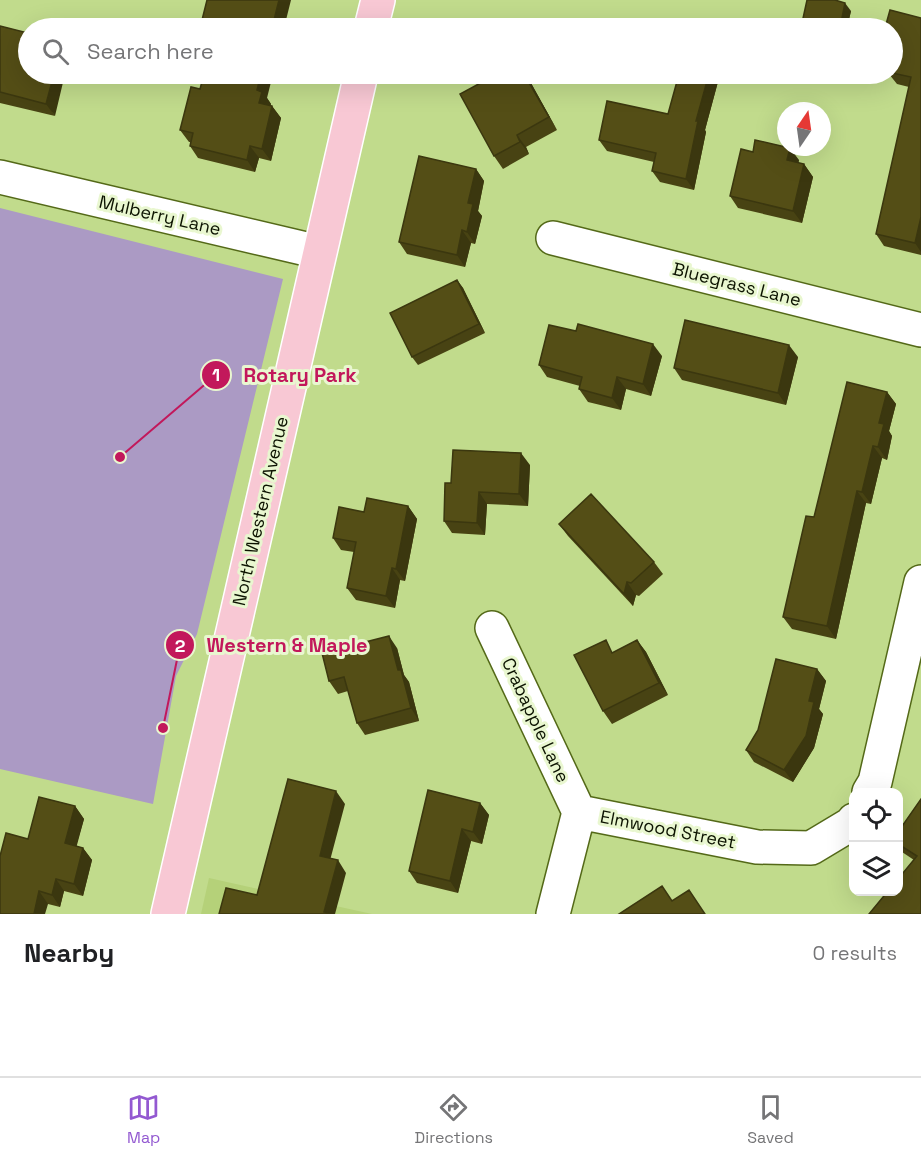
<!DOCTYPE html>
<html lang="en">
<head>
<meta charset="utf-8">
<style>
	:root { --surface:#fff; --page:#f6f6f6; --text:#202124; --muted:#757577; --line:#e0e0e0; --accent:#9359d1 }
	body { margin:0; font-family:"Space Grotesk",sans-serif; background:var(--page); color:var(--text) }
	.controls { position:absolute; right:18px; bottom:18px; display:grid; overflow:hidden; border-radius:12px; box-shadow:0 6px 24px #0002 }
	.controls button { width:54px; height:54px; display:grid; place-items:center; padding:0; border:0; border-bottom:2px solid var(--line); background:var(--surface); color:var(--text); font:30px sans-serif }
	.compass { position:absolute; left:777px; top:102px; width:54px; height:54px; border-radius:50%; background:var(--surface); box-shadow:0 6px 24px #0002; rotate:13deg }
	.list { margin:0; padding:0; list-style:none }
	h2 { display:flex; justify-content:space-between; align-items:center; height:78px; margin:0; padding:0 24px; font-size:26px }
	h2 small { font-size:20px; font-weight:400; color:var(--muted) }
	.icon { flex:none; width:33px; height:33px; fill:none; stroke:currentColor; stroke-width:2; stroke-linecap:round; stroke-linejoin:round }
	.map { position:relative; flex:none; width:921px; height:914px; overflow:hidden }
	.search { position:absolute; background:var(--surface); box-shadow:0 6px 24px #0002; left:18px; right:18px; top:18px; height:66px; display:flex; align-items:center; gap:15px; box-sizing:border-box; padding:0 21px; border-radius:33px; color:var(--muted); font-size:22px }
	.sheet { height:162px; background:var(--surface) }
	nav { display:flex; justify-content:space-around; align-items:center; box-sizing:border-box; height:84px; border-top:2px solid var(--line); background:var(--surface); font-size:16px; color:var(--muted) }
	nav a { display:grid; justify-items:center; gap:3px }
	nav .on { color:var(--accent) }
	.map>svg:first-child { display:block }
</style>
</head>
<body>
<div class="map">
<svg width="921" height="914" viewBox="0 0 921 914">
	<rect width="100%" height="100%" fill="#c1db8c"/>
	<!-- built -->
	<path fill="#b5d179" d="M209,878l163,36h-171z"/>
	<!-- green -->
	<path fill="#ab9ac4" d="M0,208l283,71 -86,355 -21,42 -23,128 -153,-35z"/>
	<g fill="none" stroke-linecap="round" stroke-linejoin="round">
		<!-- minor casing -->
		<g stroke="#546918" stroke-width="36">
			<path id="minor" d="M0,177l319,75
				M553,238l368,92
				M492,628l87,184
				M869,792l6,-10 46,-200
				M579,812l178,35 54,1 40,-24 3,-4
				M553,914l26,-102"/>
		</g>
		<!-- major casing -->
		<g stroke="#fff" stroke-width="36">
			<path id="major" d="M371,28l7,-28
				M168,914l193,-840"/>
		</g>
		<!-- minor -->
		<use href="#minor" stroke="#fff" stroke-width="33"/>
		<!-- major -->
		<use href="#major" stroke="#f8c8d4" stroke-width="33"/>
	</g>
	<!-- wall -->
	<path fill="#484313" d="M851,11l-4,17h-41l-4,-5z
		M921,18v237l-37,-9 -8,-12 33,-147 -12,-3 -8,-10h3v-46z
		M0,26l55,90 -55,-13z
		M526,74l31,56 -31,17 3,7 -26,15 -9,-13z
		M545,74h15l-10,6z
		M719,78l-14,52 1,2 -12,58 -34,-8 -8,-11 2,-9 -47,-11 -8,-11 69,-26z
		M200,89l67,9 4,6 -1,1 2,1 9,12 -10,43 -12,-3 -4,14 -57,-14 -8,-12v-4h-1l-9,-12z
		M753,152l46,8 -1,3 6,1 9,13 -11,46 -64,-15 -8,-12z
		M476,169l8,12 -6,30 4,5 -7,28 -4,-1 -6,24 -58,-13 -8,-12z
		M457,280l6,8 22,45 -67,32 -6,-8z
		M662,356l-11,40 -25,-7 -5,21 -33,-8 -9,-13 1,-3 -33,-9 -8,-12z
		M798,357l-12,48 -104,-25 -8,-12z
		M887,392l9,12 -7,27 3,5 -5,24 -5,-2 -11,46 -5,-1 -30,136 -44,-10 -9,-12 31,-100z
		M530,465l-2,41 -41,-2 -2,31 -33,-2 -8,-12 7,-38z
		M408,506l9,13 -12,62 -5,-1 -5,28 -39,-8 -9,-12 7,-36 -13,-2 -8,-12 31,-26z
		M559,524l95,38 9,12 -24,22 -3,-1 -3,11 -65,-70z
		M637,640l9,12 22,43 -56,29 -9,-13 11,-59z
		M397,648l7,27 5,7 10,39 -54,14 -8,-12 -9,-32 -10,3 -9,-13z
		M817,669l9,12 -7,28 4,5 -9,34 -21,34 -39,-20 -8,-12z
		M921,799v115l-7,-54 -12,-8 -4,-4v-16z
		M480,803l9,12 -7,29 -11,-3 -13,52 -41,-10 -8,-12z
		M75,806l9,13 -8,27 7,2 9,12 -9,36 -19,-5 -4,16 -12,-3 -48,10 28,-75z"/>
	<!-- shaded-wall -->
	<path fill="#3b370f" d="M279,0h12l-7,28h-12z
		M845,3l6,8 -4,17h-7z
		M54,74h11l-10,42 -9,-12z
		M261,74h12l-6,24 4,6 -3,11 -9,-12 -2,-13z
		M524,74h2l31,56 -8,-13z
		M709,74h7l3,4 -14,52 1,2 -12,58 -8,-11 10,-58z
		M272,106l9,12 -10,43 -9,-12z
		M517,135l9,12 3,7 -9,-12z
		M250,146l9,12 -4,14 -8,-12z
		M790,148l9,12 -3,13 -9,-13z
		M804,164l9,13 -11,46 -9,-12z
		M476,169l8,12 -6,30 4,5 -7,28 -8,-12 1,-29z
		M921,217v35l-6,-9z
		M462,230l9,13 -6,24 -8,-12z
		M457,280l6,8 22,45 -6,-9z
		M653,344l9,12 -11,40 -8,-12z
		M789,345l9,12 -12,48 -8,-12z
		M617,377l9,12 -5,21 -9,-12z
		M887,392l9,12 -7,27 3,5 -5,24 -9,-13 1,-24z
		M873,446l9,12 -11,46 -9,-12z
		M521,453l9,12 -2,41 -9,-12z
		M857,491l9,12 -30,136 -9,-13z
		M479,492l8,12 -2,31 -8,-12z
		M408,506l9,13 -12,62 -9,-12z
		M392,568l8,12 -5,28 -9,-12z
		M627,582l9,13 -3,11 -9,-12z
		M389,636l8,12 7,27 5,7 10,39 -8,-13 -13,-38z
		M637,640l9,12 22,43 -9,-12z
		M817,669l9,12 -7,28 4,5 -9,34 -21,34 -9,-12 25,-69z
		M336,791l9,13 -17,64 -8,-12z
		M480,803l9,12 -7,29 -9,-12z
		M75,806l9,13 -10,37 -9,-13z
		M462,829l9,12 -13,52 -8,-12z
		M83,848l9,12 -9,36 -9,-12z
		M338,860l8,13 -11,41h-9l-2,-2z
		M56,879l8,12 -4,16 -8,-12z
		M39,891l9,13 -3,10h-11z"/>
	<!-- building -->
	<path fill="#544e16" stroke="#3b370f" stroke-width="1.5" d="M207,0h72l-7,28h-72z
		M807,0h28l10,3 -5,25h-11l-27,-5z
		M890,10l31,8v199l-6,26 -39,-9 35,-157 -19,-4v-20l3,-10 -3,-1v-14h-7z
		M0,26l28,7v41h26l-8,30 -46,-12z
		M204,74h57l-4,16 5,2 -3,11 13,3 -10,43 -12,-3 -3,14 -57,-14 3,-13 -13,-3 11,-43 9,2z
		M497,74h27l25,43 -32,18 3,7 -26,14 -34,-62z
		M679,74h30l-13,47h2l-12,58 -34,-8 4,-18 -57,-13 8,-39 61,13z
		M755,140l35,8 -3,12 17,4 -11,47 -63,-15 11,-47 12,3z
		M419,156l57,13 -8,34 5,1 -6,28 -5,-2 -5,25 -58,-13z
		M457,280l22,44 -67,33 -22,-44z
		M685,320l104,25 -11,48 -104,-25z
		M578,324l75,20 -10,40 -26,-7 -5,21 -33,-9 3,-12 -43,-12 10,-40 27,6z
		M847,382l40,10 -8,31 5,1 -6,23 -5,-1 -11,46 -5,-1 -30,135 -44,-9 23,-101 8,1z
		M453,450l68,3 -2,41 -40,-2 -2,31 -33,-2 1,-38h6z
		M591,494l63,68 -23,21 -4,-1 -3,12 -65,-70z
		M367,498l41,8 -12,63 -4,-1 -6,28 -39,-8 9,-46 -23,-4 6,-31 25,5z
		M389,636l9,34h3l10,38 -54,15 -13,-46 -15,4 -7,-28z
		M606,640l6,13 25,-13 22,43 -56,28 -29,-56z
		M776,659l41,10 -8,32 5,1 -8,34 -22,34 -38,-20 12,-20z
		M288,779l48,12 -16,65 18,4 -14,52 9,2h-114l7,-26 31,7z
		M428,790l52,13 -7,29 -11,-3 -12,52 -41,-10z
		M39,797l36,9 -10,37 18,5 -9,36 -18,-5 -4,16 -13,-4 -5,23h-34v-58l6,-23 22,6z
		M921,799v115h-52l19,-23h10v-12l19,-23 -19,-12v-12z
		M662,886l10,15 17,-11 16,24h-86z"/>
	<g text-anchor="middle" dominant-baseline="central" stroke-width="6" stroke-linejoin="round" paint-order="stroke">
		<!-- street labels -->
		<g font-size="18" fill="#0c1300" stroke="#e9f7d0">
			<text transform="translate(160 215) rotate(13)">Mulberry Lane</text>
			<text transform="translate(737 284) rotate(14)">Bluegrass Lane</text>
			<text transform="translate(260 511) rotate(-77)">North Western Avenue</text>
			<text transform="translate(536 720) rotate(65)">Crabapple Lane</text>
			<text transform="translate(668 829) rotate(11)">Elmwood Street</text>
		</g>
	</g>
	<!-- callouts -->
	<path fill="none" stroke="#c2185b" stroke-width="2" d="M120 457L216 375M163 728L180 645"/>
	<g fill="#c2185b" stroke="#e9f7d0" stroke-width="2">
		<circle cx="120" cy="457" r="6"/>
		<circle cx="163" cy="728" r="6"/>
		<circle cx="216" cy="375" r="15"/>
		<circle cx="180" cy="645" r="15"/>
	</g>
	<g font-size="18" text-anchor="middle" font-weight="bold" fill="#fff">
		<text x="216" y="381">1</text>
		<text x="180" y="652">2</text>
	</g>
	<g font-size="20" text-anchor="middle" font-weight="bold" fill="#c2185b" stroke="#e9f7d0" stroke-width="6" stroke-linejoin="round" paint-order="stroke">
		<text x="300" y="382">Rotary Park</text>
		<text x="287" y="652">Western &amp; Maple</text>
	</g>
</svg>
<div class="controls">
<button><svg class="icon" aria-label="locate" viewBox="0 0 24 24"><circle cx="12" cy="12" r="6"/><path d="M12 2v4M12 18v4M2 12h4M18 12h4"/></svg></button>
<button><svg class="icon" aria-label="layers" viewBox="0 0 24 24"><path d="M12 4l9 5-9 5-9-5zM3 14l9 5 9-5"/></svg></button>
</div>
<svg class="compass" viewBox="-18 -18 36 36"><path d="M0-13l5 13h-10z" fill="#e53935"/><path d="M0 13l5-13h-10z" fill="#757577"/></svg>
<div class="search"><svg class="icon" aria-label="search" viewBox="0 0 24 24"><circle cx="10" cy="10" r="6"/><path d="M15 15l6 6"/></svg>Search here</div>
</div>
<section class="sheet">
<h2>Nearby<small>0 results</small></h2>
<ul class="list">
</ul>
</section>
<nav>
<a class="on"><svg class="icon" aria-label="map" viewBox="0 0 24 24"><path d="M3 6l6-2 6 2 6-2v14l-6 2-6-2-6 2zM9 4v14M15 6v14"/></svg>Map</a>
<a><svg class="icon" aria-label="directions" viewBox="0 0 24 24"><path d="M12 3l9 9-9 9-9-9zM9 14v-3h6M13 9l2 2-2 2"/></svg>Directions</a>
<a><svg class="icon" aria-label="saved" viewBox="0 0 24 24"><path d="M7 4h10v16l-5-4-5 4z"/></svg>Saved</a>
</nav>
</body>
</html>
